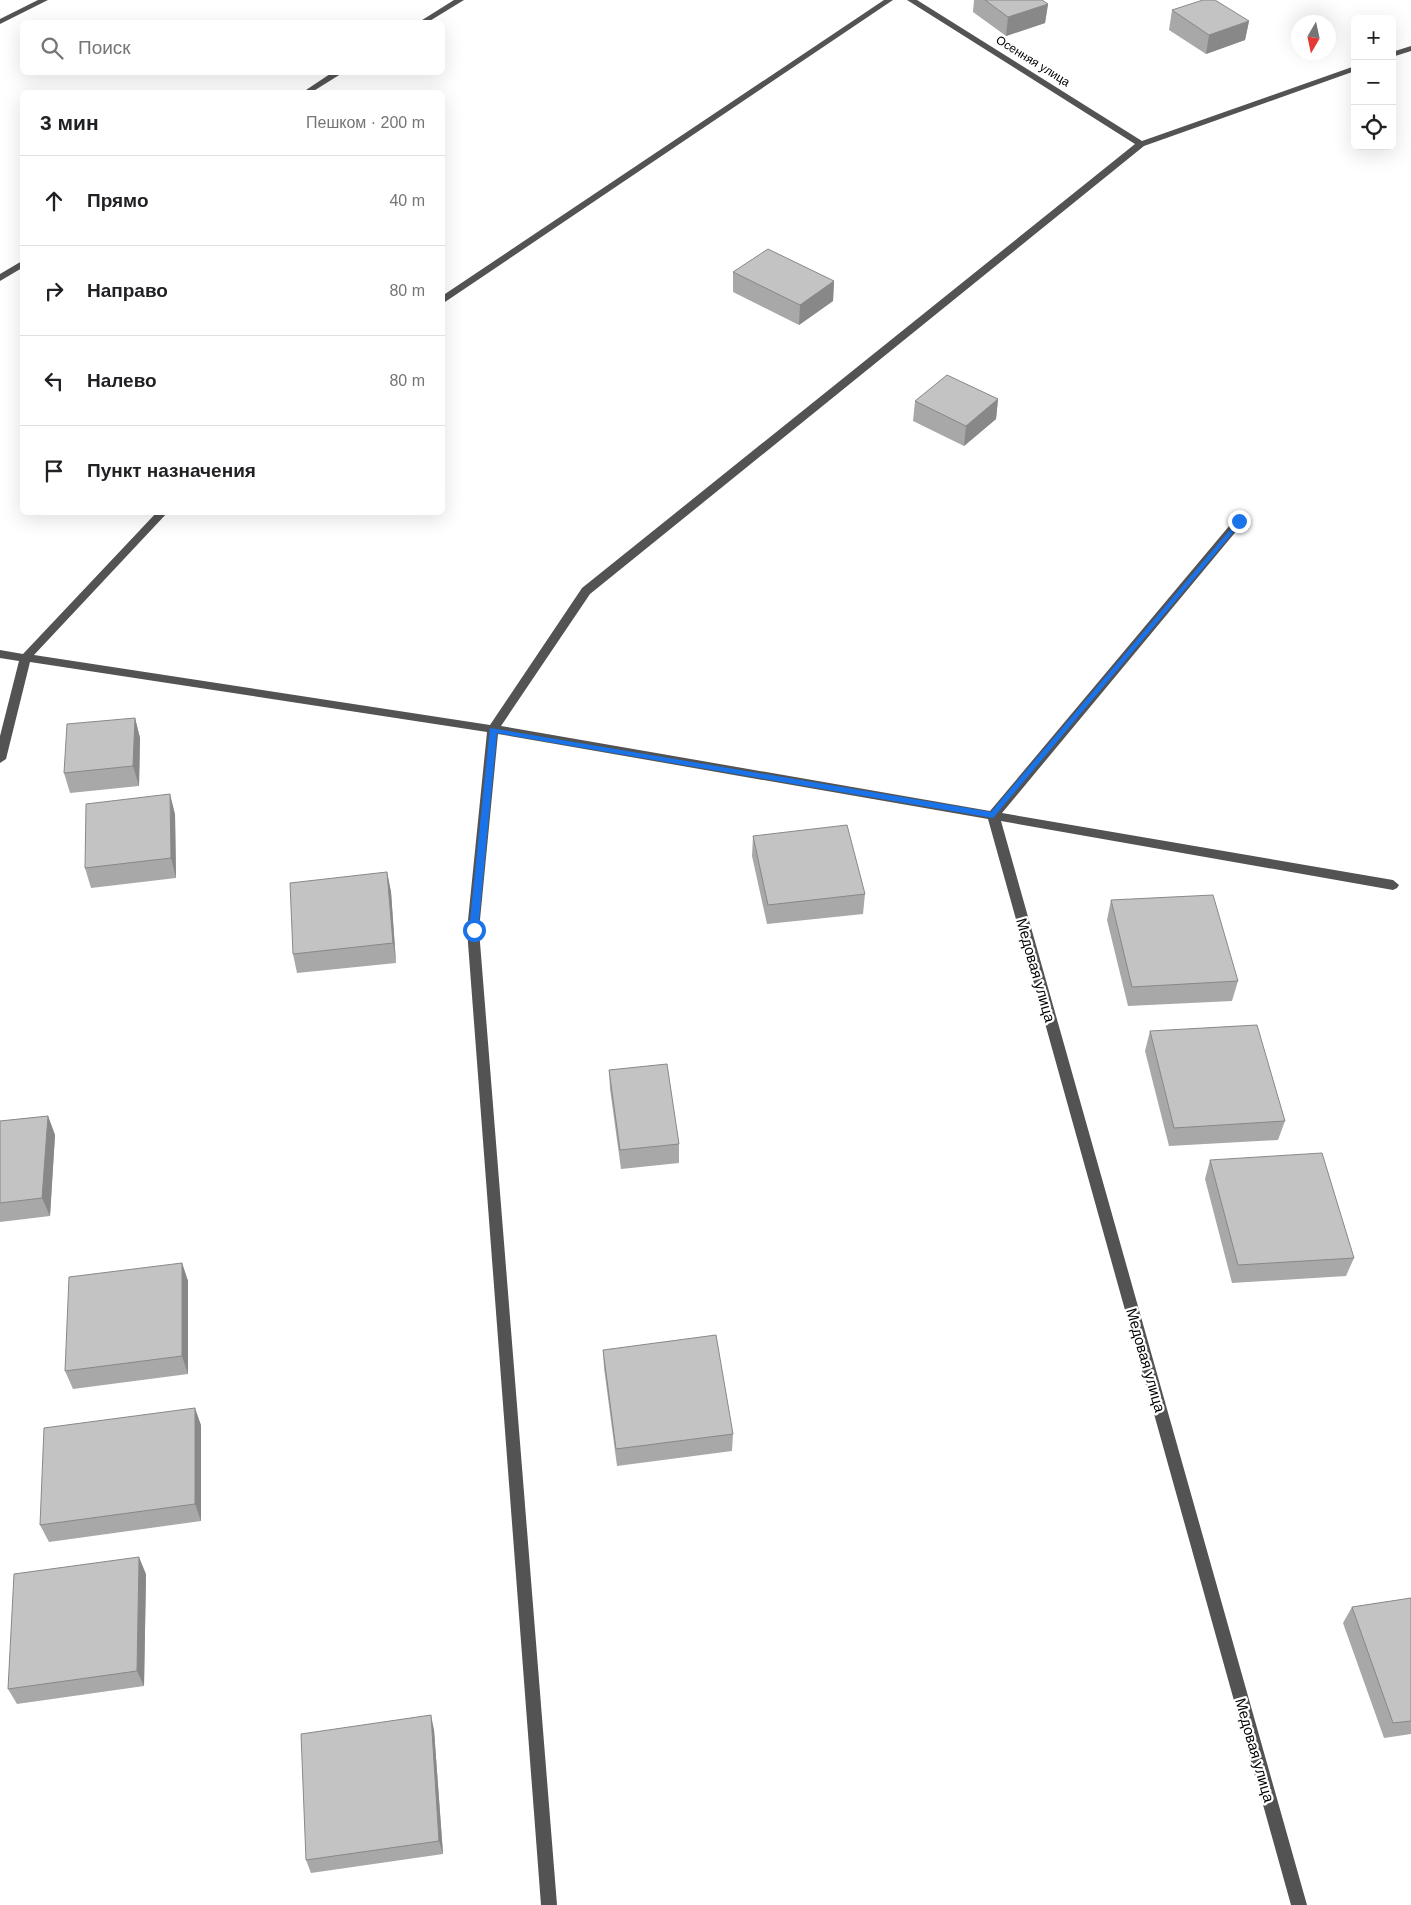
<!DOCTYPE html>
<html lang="ru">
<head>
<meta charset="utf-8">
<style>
	:root { --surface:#fff; --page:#f6f6f6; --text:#202124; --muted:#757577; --line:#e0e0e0 }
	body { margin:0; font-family:Helvetica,sans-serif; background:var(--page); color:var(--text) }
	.controls { position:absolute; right:15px; top:15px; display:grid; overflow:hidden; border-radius:8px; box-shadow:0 5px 20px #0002 }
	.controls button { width:45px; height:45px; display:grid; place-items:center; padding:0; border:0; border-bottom:1px solid var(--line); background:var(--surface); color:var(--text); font:25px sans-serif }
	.compass { position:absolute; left:1291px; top:15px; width:45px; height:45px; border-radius:50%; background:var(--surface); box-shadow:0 5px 20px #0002; rotate:189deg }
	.stop { position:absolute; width:15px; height:15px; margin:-11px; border:4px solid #1a73e8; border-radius:50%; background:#fff }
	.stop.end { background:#1a73e8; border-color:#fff; box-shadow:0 1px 5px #0008 }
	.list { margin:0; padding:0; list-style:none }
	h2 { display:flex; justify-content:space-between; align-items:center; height:65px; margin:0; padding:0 20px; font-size:21px }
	h2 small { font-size:16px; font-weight:400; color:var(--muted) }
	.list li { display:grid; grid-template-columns:32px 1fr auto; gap:15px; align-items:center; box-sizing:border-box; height:90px; padding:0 20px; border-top:1px solid var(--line) }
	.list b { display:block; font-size:19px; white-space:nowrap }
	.list em { font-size:16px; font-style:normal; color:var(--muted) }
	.icon { flex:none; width:28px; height:28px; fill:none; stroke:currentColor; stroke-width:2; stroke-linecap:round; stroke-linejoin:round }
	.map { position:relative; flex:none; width:1411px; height:1905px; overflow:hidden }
	.search { position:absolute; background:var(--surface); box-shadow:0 5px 20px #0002; left:20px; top:20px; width:425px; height:55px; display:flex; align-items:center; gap:12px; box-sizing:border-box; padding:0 18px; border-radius:8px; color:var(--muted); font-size:19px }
	.panel { position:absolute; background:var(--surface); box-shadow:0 5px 20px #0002; left:20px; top:90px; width:425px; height:425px; border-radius:8px }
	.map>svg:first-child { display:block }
</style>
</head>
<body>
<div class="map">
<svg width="1411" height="1905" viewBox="0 0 1411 1905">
	<rect width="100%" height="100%" fill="#fff"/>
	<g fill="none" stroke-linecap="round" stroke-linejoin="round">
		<!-- minor -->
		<path fill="#535353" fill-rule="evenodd" d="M38,0h10l-48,24v-5z
			M454,0h10l-36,22h-9z
			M884,0h9l-451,304v-8z
			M907,0h10l225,141 213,-75v5l-211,75 -554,448 -89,132 489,85 245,-292h8v4l-241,290 391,67 6,5 -2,3 -4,2 -392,-69 306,1084h-16l-303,-1086 -490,-85 -19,196 78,975h-16l-74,-975 20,-198 -457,-70 -24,97 -6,4v-27l19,-75 -19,-3v-8l23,4 134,-142h11l-134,143 456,70 92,-137 553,-444z
			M1411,46v5l-19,6v-5z
			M333,72h11l-32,20h-9z
			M22,261v7l-22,13v-7z"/>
	</g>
	<!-- wall -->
	<path fill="#a8a8a8" d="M974,0h68l6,4 -3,19 -39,13 -33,-24z
		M1172,10l77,11 -4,19 -39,14 -37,-24z
		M733,272l101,9 -1,20 -34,24 -66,-33z
		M998,399l-2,20 -32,27 -51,-25 2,-20z
		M135,718l5,20 -1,48 -69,7 -6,-20z
		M175,814l1,64 -85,10 -6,-20z
		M753,836l112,58 -2,20 -96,10 -15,-68z
		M387,872l4,20 5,71 -99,10 -4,-19z
		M1111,900l127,81 -6,20 -104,5 -21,-86z
		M1150,1031l135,90 -7,19 -109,6 -24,-95z
		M609,1070l70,74v19l-58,6 -11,-80z
		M48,1116l7,19 -5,81 -50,6v-101z
		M1210,1160l144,98 -8,18 -114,7 -27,-104z
		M182,1263l6,18v93l-115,15 -8,-18z
		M603,1350l130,84 -1,17 -115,15 -13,-98z
		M201,1425v96l-152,21 -9,-17z
		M146,1574l-2,112 -127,18 -9,-15z
		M1411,1598v136l-27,4 -41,-115 9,-16z
		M434,1730l9,124 -132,19 -5,-13z"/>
	<!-- shaded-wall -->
	<path fill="#888" d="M1048,4l-3,19 -39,13 2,-19z
		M1249,21l-4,19 -39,14 3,-19z
		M834,281l-1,20 -34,24 1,-20z
		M998,399l-2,20 -32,27 2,-20z
		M135,718l5,20 -1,48 -6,-20z
		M170,794l5,20 1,64 -5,-20z
		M387,872l4,20 5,71 -3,-20z
		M48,1116l7,19 -5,81 -8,-18z
		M182,1263l6,18v93l-6,-18z
		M195,1408l6,17v96l-6,-17z
		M139,1557l7,17 -2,112 -7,-15z
		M431,1715l3,15 9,124 -4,-13z"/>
	<!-- building -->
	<path fill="#c3c3c3" stroke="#888" d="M985,0h57l6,4 -40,13z
		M1203,0h12l34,21 -40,14 -37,-25z
		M768,249l66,32 -34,24 -67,-33z
		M947,375l51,24 -32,27 -51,-25z
		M135,718l-2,48 -69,7 3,-49z
		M170,794l1,64 -86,10 1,-64z
		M847,825l18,69 -97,11 -15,-69z
		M387,872l6,71 -100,11 -3,-71z
		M1213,895l25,86 -106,6 -21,-87z
		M1257,1025l28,96 -111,7 -24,-97z
		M667,1064l12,80 -59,6 -11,-80z
		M48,1116l-6,82 -42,5v-82z
		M1322,1153l32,105 -116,7 -28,-105z
		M182,1263v93l-117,15 4,-94z
		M716,1335l17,99 -117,15 -13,-99z
		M195,1408v96l-155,21 4,-97z
		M139,1557l-2,114 -129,18 6,-115z
		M1411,1598v123l-18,2 -41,-116z
		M431,1715l8,126 -133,19 -5,-126z"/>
	<!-- route -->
	<path fill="#1a73e8" d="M1239,519l2,4 -248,295 -496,-85 -19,197 -4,3 -5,-3 21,-202 501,84z"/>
	<g text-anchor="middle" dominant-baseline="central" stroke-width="4.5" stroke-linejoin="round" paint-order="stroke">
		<!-- far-street labels -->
		<g font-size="12" fill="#000" stroke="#fff">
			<text transform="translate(1033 61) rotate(32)">Осенняя улица</text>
		</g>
		<!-- street labels -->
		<g font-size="15" fill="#000" stroke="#fff">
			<text transform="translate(1036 970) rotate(74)">Медовая улица</text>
			<text transform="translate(1146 1360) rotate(74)">Медовая улица</text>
			<text transform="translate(1255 1750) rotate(74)">Медовая улица</text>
		</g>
	</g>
</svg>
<div class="controls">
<button>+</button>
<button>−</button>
<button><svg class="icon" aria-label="locate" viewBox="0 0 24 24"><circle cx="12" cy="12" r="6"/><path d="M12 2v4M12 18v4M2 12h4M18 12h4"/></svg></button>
</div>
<svg class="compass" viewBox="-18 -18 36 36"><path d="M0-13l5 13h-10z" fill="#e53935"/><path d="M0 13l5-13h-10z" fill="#757577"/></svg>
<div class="stop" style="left:474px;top:930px"></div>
<div class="stop end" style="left:1239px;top:521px"></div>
<div class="search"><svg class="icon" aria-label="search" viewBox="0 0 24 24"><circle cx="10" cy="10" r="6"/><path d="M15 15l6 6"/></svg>Поиск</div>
<section class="panel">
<h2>3 мин<small>Пешком · 200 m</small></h2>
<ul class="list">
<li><svg class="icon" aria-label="ahead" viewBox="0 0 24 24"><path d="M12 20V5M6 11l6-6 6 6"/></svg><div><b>Прямо</b></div><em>40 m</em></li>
<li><svg class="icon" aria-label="right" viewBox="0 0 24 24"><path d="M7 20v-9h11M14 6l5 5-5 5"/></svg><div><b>Направо</b></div><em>80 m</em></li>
<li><svg class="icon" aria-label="left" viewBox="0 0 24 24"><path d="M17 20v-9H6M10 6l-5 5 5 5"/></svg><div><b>Налево</b></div><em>80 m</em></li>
<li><svg class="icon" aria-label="arrive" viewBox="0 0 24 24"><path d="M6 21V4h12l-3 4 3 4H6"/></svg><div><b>Пункт назначения</b></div></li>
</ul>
</section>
</div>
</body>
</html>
